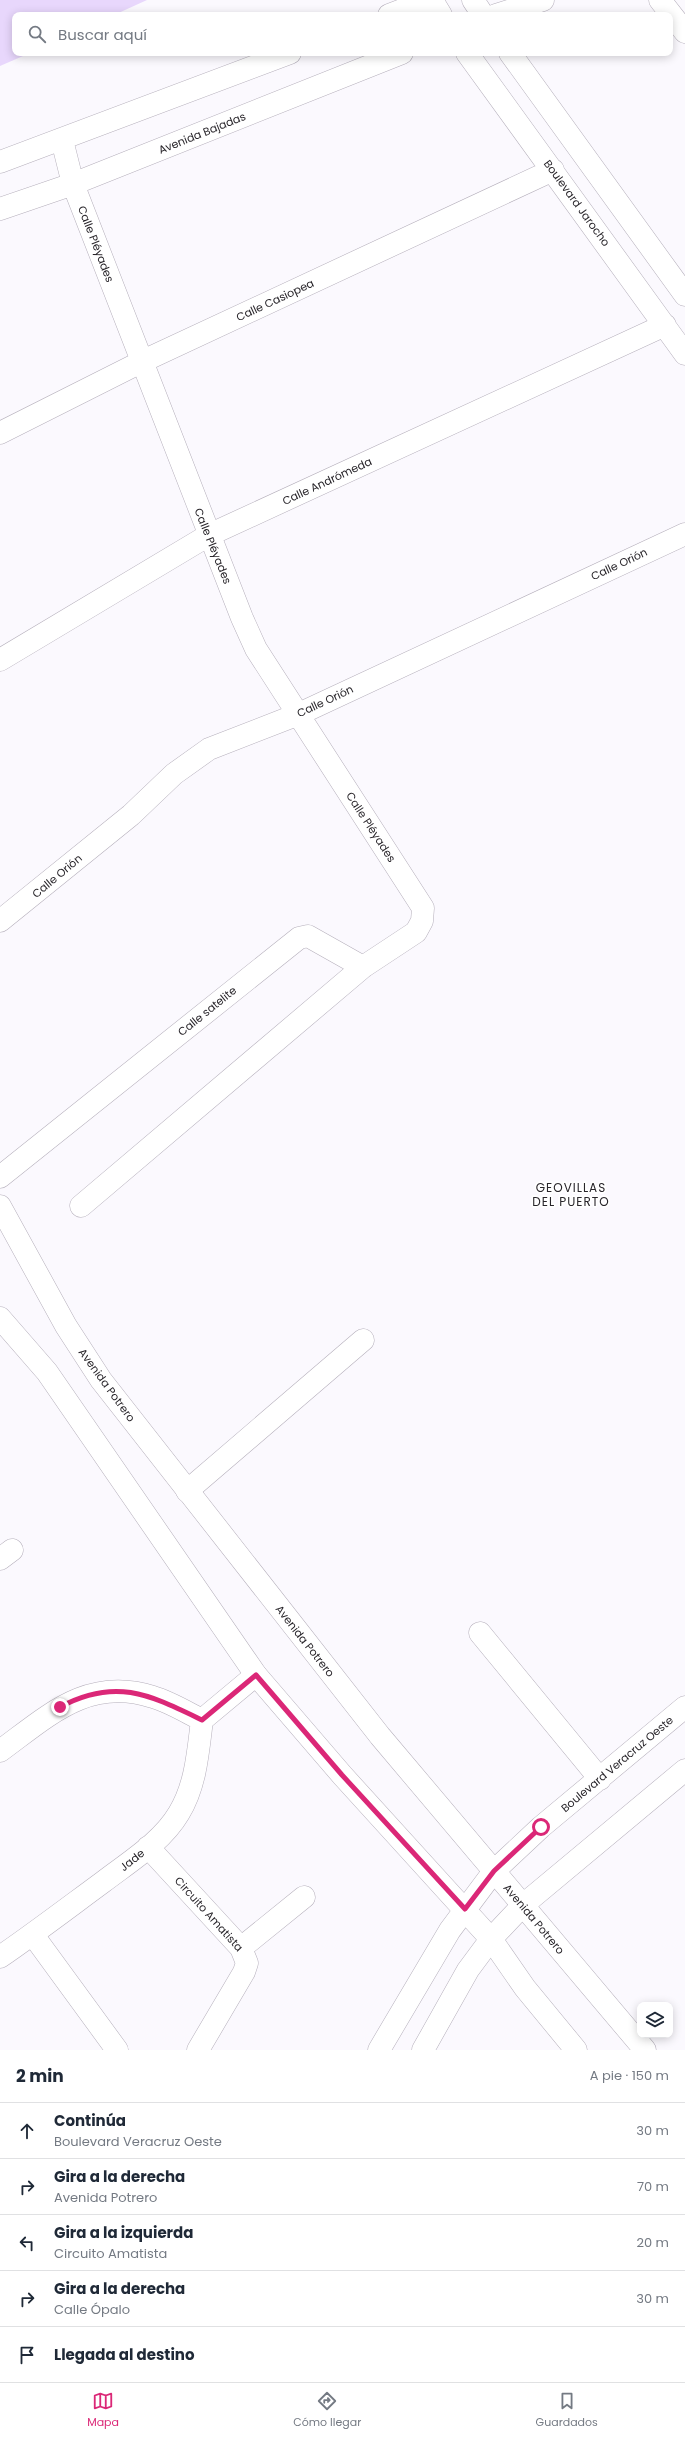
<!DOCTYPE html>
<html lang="es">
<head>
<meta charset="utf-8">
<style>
	:root { --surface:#fff; --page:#f6f6f7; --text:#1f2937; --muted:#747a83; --line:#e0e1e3; --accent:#db2777 }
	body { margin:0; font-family:Poppins,sans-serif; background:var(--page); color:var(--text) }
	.controls { position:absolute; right:12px; bottom:12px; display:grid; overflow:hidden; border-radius:8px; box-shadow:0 2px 10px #0003 }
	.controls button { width:36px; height:36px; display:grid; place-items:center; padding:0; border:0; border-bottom:1px solid var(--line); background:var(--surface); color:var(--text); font:20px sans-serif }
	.stop { position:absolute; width:12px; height:12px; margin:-9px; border:3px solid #db2777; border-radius:50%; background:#fff }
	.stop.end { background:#db2777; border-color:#fff; box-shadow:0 1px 4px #0008 }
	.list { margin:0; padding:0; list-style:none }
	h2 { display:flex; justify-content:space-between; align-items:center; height:52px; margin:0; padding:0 16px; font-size:17px }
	h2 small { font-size:13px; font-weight:400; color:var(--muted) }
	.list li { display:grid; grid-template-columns:26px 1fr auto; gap:12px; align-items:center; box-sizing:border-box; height:56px; padding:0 16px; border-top:1px solid var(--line) }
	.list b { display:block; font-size:15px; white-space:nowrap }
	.list p { margin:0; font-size:13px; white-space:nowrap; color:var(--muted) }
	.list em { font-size:13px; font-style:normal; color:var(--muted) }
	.icon { flex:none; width:22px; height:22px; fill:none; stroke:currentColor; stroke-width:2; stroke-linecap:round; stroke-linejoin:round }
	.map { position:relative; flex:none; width:685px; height:2050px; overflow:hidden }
	.search { position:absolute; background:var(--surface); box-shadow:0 2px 10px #0003; left:12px; right:12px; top:12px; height:44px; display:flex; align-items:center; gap:10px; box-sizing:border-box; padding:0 14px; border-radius:8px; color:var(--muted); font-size:15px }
	.sheet { height:332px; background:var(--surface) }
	nav { display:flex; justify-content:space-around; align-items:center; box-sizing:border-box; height:56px; border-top:1px solid var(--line); background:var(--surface); font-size:11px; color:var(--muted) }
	nav a { display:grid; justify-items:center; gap:2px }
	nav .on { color:var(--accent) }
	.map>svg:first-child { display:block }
</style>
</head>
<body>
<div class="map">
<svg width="685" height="2050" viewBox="0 0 685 2050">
	<rect width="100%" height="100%" fill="#fbf9fe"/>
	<!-- green -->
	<path fill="#e8d7fc" d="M0,0h147l-33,15h-99v38h15l-30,13z"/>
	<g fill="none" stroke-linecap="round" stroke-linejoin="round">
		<!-- minor casing -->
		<g stroke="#b5afbb" stroke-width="23">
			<path id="minor" d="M432,0l9,15
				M473,0l10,15
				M660,0l25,32
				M389,15l39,-15
				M496,15l47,-15
				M467,53l218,301
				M510,53l175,242
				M62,140l11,44 169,434 14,31 167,259 -1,13 -6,11 -53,35 -282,239
				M0,162l290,-109
				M0,209l73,-25 329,-131
				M0,433l141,-71 412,-192
				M0,660l209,-125 456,-210
				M0,921l131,-106 43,-41 35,-25 90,-35 386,-180
				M0,1177l299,-239 9,-2 55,31
				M187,1491l176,-151
				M0,1559l12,-9
				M480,1633l120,146
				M202,1720l54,-45
				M0,1751c48,-35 88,-75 153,-54 17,5 33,15 49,23
				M148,1847l93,101 6,15 -3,9 -46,78
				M33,1935l84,115
				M241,1948l63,-51
				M0,1957c35,-24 69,-50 103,-75 26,-20 59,-40 76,-69 17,-28 19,-61 23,-93
				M379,2050l71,-120 44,-59 47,-44 144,-120
				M423,2050l45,-80 23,-31 32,-34 162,-135"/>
		</g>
		<!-- tertiary casing -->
		<g stroke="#b5afbb" stroke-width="23">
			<path id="tertiary" d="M0,1206l66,120 35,54 279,356 265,314
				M0,1318l47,54 209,303 86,100 149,164 34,49 51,62"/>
		</g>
		<!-- minor -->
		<use href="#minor" stroke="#fff" stroke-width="22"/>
		<!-- tertiary -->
		<use href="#tertiary" stroke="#fff" stroke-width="22"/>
	</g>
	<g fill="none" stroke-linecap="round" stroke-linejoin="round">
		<!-- route -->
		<path stroke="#db2777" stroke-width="5" d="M60,1707c56,-30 90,-12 142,13l54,-45 86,100 123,134 29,-38 47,-44"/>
	</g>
	<g text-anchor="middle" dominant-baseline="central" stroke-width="3.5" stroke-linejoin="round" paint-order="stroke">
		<!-- street labels -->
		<g font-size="11" fill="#28252a" stroke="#fff">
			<text transform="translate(202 133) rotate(-22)">Avenida Bajadas</text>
			<text transform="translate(577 203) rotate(54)">Boulevard Jarocho</text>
			<text transform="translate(96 244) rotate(69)">Calle Pléyades</text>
			<text transform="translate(275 300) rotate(-25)">Calle Casiopea</text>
			<text transform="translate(327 481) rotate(-25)">Calle Andrómeda</text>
			<text transform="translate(213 546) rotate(68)">Calle Pléyades</text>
			<text transform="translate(619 564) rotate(-25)">Calle Orión</text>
			<text transform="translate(325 701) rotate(-25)">Calle Orión</text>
			<text transform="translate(371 827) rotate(57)">Calle Pléyades</text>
			<text transform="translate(57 876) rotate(-40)">Calle Orión</text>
			<text transform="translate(207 1011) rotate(-39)">Calle satelite</text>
			<text transform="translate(107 1385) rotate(54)">Avenida Potrero</text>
			<text transform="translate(305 1641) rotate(52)">Avenida Potrero</text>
			<text transform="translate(617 1764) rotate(-40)">Boulevard Veracruz Oeste</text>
			<text transform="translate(132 1860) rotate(-39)">Jade</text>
			<text transform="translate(209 1914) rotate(48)">Circuito Amatista</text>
			<text transform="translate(534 1919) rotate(50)">Avenida Potrero</text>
		</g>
		<!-- neighbourhood labels -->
		<g font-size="12" letter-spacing="1" fill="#28252a" stroke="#fff">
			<text x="571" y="1187">GEOVILLAS<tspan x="571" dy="14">DEL PUERTO</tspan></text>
		</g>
	</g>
</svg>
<div class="controls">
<button><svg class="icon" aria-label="layers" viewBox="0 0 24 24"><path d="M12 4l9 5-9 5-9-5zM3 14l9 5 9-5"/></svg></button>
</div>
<div class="stop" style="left:541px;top:1827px"></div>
<div class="stop end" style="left:60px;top:1707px"></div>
<div class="search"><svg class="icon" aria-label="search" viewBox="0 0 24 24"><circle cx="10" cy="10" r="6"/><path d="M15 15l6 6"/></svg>Buscar aquí</div>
</div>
<section class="sheet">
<h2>2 min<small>A pie · 150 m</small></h2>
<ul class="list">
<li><svg class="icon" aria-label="ahead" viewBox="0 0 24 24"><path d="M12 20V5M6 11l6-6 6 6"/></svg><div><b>Continúa</b><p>Boulevard Veracruz Oeste</p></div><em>30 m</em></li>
<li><svg class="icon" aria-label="right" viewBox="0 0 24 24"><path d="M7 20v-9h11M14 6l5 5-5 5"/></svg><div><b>Gira a la derecha</b><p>Avenida Potrero</p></div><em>70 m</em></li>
<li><svg class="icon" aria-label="left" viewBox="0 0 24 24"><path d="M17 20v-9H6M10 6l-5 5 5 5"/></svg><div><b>Gira a la izquierda</b><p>Circuito Amatista</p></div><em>20 m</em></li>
<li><svg class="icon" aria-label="right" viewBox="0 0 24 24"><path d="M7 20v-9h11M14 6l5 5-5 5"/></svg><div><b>Gira a la derecha</b><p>Calle Ópalo</p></div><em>30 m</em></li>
<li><svg class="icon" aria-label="arrive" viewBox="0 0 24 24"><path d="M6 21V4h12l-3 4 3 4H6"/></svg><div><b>Llegada al destino</b></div></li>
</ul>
</section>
<nav>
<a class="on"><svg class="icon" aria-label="map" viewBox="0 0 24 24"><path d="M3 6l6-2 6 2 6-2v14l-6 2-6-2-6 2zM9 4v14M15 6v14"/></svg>Mapa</a>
<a><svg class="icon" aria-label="directions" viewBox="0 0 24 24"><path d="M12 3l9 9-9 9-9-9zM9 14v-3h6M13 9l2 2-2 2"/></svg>Cómo llegar</a>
<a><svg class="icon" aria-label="saved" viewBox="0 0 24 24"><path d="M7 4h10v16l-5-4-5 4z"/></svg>Guardados</a>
</nav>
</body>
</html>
